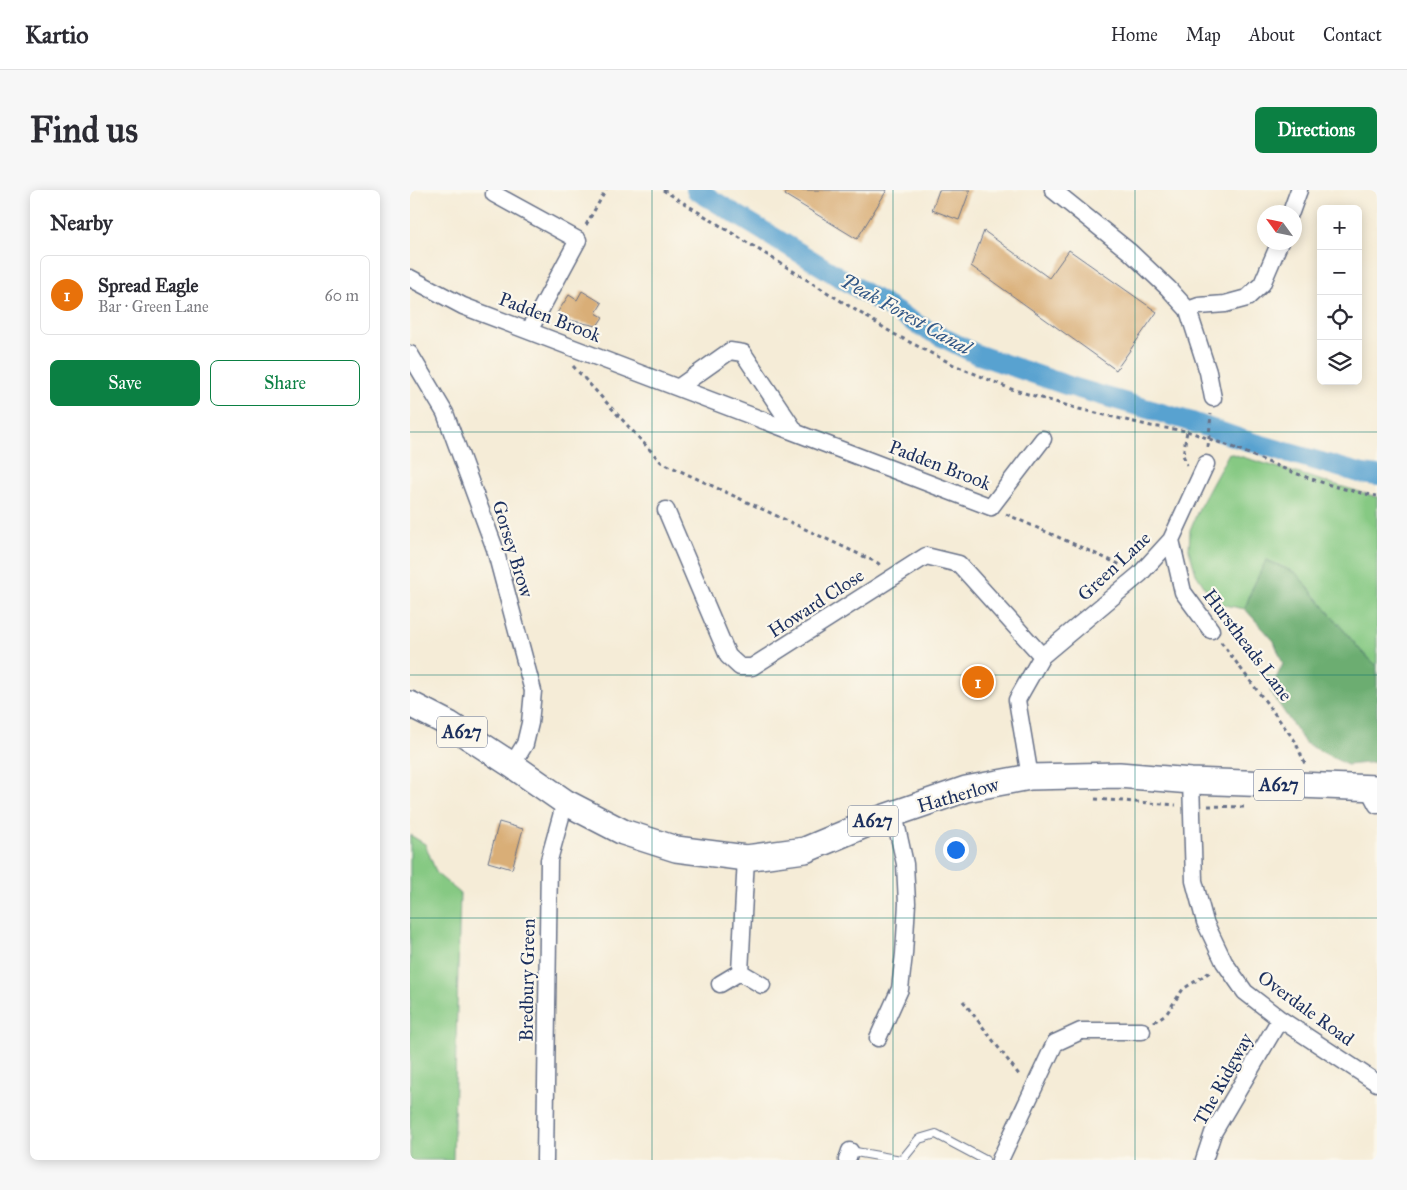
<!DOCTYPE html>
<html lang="en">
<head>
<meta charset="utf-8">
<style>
	:root { --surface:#fff; --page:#f7f7f7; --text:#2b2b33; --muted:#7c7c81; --line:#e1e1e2; --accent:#0b8043 }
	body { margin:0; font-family:"IM FELL Great Primer",serif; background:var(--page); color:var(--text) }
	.controls { position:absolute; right:15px; top:15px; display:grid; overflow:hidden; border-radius:8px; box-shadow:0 2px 12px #0003 }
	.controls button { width:45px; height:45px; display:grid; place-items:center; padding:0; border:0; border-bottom:1px solid var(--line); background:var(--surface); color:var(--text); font:25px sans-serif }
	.compass { position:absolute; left:847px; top:15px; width:45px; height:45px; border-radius:50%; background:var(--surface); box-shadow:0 2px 12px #0003; rotate:303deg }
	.you { position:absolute; left:545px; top:659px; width:18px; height:18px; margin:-12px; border:4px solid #fff; border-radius:50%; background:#1a73e8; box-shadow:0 0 0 8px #1a73e833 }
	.badge { display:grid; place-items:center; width:32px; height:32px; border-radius:50%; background:var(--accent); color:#fff; font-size:16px; font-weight:700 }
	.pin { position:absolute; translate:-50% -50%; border:2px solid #fff; box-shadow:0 1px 5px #0006 }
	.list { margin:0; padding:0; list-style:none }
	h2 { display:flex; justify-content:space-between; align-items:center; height:65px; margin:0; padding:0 20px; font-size:21px }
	h2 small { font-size:16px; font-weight:400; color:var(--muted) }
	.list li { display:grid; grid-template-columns:32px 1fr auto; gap:15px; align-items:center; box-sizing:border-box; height:80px; margin:0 10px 10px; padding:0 10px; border:1px solid var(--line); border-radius:8px }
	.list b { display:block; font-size:19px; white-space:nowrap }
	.list p { margin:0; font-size:16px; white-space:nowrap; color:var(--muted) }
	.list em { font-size:16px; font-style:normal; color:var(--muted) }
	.actions { display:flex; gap:10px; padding:15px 20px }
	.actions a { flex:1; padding:11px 0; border:1px solid var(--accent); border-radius:8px; text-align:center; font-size:18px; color:var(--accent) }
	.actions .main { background:var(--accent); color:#fff }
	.icon { flex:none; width:28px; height:28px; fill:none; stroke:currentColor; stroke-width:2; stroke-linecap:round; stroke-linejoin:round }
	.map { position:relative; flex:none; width:967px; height:970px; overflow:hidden; border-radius:8px }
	header { display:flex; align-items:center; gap:30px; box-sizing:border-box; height:70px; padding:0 25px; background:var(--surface); border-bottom:1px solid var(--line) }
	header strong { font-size:24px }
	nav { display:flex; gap:28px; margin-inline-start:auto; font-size:18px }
	.intro { display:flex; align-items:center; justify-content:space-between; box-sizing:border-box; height:120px; padding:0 30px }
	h1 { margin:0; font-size:35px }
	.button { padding:12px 22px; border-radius:8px; background:var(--accent); color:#fff; font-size:18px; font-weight:700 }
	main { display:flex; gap:30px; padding:0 30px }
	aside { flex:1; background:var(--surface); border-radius:8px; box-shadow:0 2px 12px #0003 }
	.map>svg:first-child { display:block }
</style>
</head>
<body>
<header>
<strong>Kartio</strong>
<nav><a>Home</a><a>Map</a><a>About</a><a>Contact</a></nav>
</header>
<div class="intro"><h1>Find us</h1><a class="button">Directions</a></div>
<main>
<aside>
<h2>Nearby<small></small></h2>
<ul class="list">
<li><span class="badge" style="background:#e8710a">1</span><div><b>Spread Eagle</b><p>Bar · Green Lane</p></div><em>60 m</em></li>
</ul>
<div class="actions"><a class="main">Save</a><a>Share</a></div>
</aside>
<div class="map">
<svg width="967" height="970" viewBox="0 0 967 970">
	<rect width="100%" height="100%" fill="#fbf7ec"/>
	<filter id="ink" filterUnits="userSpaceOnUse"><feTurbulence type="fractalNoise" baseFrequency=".02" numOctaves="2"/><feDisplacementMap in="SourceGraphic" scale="10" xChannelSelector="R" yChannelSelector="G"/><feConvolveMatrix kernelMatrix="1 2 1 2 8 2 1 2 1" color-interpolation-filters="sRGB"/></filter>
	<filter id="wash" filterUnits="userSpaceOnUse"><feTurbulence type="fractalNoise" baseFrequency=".0096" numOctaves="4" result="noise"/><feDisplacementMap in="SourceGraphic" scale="20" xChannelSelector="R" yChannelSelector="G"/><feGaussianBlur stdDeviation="1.12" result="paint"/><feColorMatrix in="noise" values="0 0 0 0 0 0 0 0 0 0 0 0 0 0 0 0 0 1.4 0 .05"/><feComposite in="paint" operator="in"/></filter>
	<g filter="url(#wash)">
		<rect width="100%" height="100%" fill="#f5ecd7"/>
		<!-- green -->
		<path fill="#86c983" stroke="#507c70" d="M819,263l148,44v169l-16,-15 -65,-78 -29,-13 -15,29 -7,20 -30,-6 -19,-29 -7,-24 1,-20 9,-22z
			M0,645l15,9 12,30 23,19 -7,267h-43z"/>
		<!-- forest -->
		<path fill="#6cad71" stroke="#446e68" d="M856,370l30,13 65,78 16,15v96l-30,3 -42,-22 -35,-52 13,-27 -9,-23 -29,-32 7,-20z"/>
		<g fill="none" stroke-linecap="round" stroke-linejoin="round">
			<!-- canal -->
			<path stroke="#59a2d0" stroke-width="20" d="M286,0l224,136 56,28 93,32 120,35 52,18 122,35 14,2"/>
		</g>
		<g id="blocks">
			<!-- building -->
			<path fill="#d9ae77" d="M378,0h99l-30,49 -72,-44z
				M529,0h31l-11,30 -27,-10z
				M574,41l65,47 20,-28 88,62 -41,58 -145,-104z
				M172,101l20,12 -6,10 7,4 -6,9 -28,-6 -12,-7 12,-18 8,5z
				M89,632l24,7 -11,40 -24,-7z"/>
		</g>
	</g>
	<g filter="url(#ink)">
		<use href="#blocks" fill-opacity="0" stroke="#677188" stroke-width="1"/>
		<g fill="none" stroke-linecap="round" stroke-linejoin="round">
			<!-- service casing -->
			<g stroke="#677188" stroke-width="10">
				<path id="service" d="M440,961l51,9
					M492,970l17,-21 17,-5 49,26"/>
			</g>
			<!-- minor casing -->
			<g stroke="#677188" stroke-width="19">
				<path id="minor" d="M643,0l77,62 38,36 20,22 20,62 5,26
					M84,4l84,46 -49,91
					M881,22l8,-22
					M0,88l53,28 528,201 52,-68
					M778,120l11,-4 26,-2 22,-6 15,-14 18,-42
					M0,164l35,59 50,136 38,142 -3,32 -5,21 -13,21
					M269,197l51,-36 13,2 52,78
					M256,320l62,146 12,11h12l174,-111 33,8 83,92
					M761,350l12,52 28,38
					M620,587l-13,-77 25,-44 98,-82 31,-34 35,-76
					M781,591l3,100 11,41 19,40 21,30 35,27 97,64
					M958,598l9,17
					M330,782l6,-114
					M310,794l20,-12 22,13
					M468,848l22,-49 4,-35 3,-51 -2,-39 -11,-50
					M135,970l4,-300 16,-58
					M437,970l3,-9
					M590,970l55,-117 26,-12h61
					M794,970l9,-27 67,-114"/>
			</g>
			<!-- primary casing -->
			<g stroke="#677188" stroke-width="28">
				<path id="primary" d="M0,514l39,20 63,41 53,37 58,30 53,17 70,9 59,-8 74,-31 87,-30 64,-12 89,-2 72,6 186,7"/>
			</g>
			<!-- path -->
			<path stroke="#677188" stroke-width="3" stroke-dasharray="4 4" stroke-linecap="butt" d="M253,0l231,144 60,31 57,24 68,20 72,17 36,5 -4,24 4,10
				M176,35l20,-35
				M163,176l88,96 217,101 3,4
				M798,257l3,-33
				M828,259c44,20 91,39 139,47
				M596,324l117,52
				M811,452l74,99 10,23
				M685,609l81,6
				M798,616l36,1
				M553,811l57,75
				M744,832l13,-9 16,-24 27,-17"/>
			<!-- service -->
			<use href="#service" stroke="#fff" stroke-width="8"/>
			<!-- minor -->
			<use href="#minor" stroke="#fff" stroke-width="16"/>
			<!-- primary -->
			<use href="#primary" stroke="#fff" stroke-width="25"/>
			<!-- path-bridge -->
			<path stroke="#677188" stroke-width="3" stroke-dasharray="4 4" stroke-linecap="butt" d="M777,241l51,18"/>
		</g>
	</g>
	<!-- grid -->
	<path fill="none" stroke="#0f766e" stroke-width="1" stroke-opacity="0.55" d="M242,0v970M483,0v970M725,0v970M0,242h967M0,485h967M0,728h967"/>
	<g text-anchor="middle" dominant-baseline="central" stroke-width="4.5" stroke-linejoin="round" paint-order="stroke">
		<!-- shield labels -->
		<g fill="#fbf7ec" stroke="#5e6b89" stroke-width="1">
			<rect x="27" y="526.5" width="50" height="31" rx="4"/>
			<rect x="844" y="579.5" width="50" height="31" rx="4"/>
			<rect x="438" y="615.5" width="50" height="31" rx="4"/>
		</g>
		<g font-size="18" font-weight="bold" fill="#1b2f5e">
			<text x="52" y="542">A627</text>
			<text x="869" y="595">A627</text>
			<text x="463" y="631">A627</text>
		</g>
		<!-- street labels -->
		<g font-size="19" fill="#1b2f5e" stroke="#fbf7ec">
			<text transform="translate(140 127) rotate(21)">Padden Brook</text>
			<text transform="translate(530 275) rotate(21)">Padden Brook</text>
			<text transform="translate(103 359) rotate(73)">Gorsey Brow</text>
			<text transform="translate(704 376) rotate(-43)">Green Lane</text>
			<text transform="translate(406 413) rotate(-33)">Howard Close</text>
			<text transform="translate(838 455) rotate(53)">Hurstheads Lane</text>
			<text transform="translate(548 605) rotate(-16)">Hatherlow</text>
			<text transform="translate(117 790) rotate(-89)">Bredbury Green</text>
			<text transform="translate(896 818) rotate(36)">Overdale Road</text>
			<text transform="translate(813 889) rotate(-61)">The Ridgway</text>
		</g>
		<!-- water labels -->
		<g font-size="20" font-style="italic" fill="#315786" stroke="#fbf7ec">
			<text transform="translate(496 124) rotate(29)">Peak Forest Canal</text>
		</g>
	</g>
</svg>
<div class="controls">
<button>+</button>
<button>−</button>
<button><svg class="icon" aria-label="locate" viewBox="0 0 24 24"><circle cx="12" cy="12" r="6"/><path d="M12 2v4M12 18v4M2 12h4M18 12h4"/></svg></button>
<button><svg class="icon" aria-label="layers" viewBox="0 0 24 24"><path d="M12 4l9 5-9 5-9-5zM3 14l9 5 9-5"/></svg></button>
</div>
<svg class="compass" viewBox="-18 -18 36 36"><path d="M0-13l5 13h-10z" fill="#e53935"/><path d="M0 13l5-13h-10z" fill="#7c7c81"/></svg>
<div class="you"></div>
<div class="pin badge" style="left:568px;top:492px;background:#e8710a">1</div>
</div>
</main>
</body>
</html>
